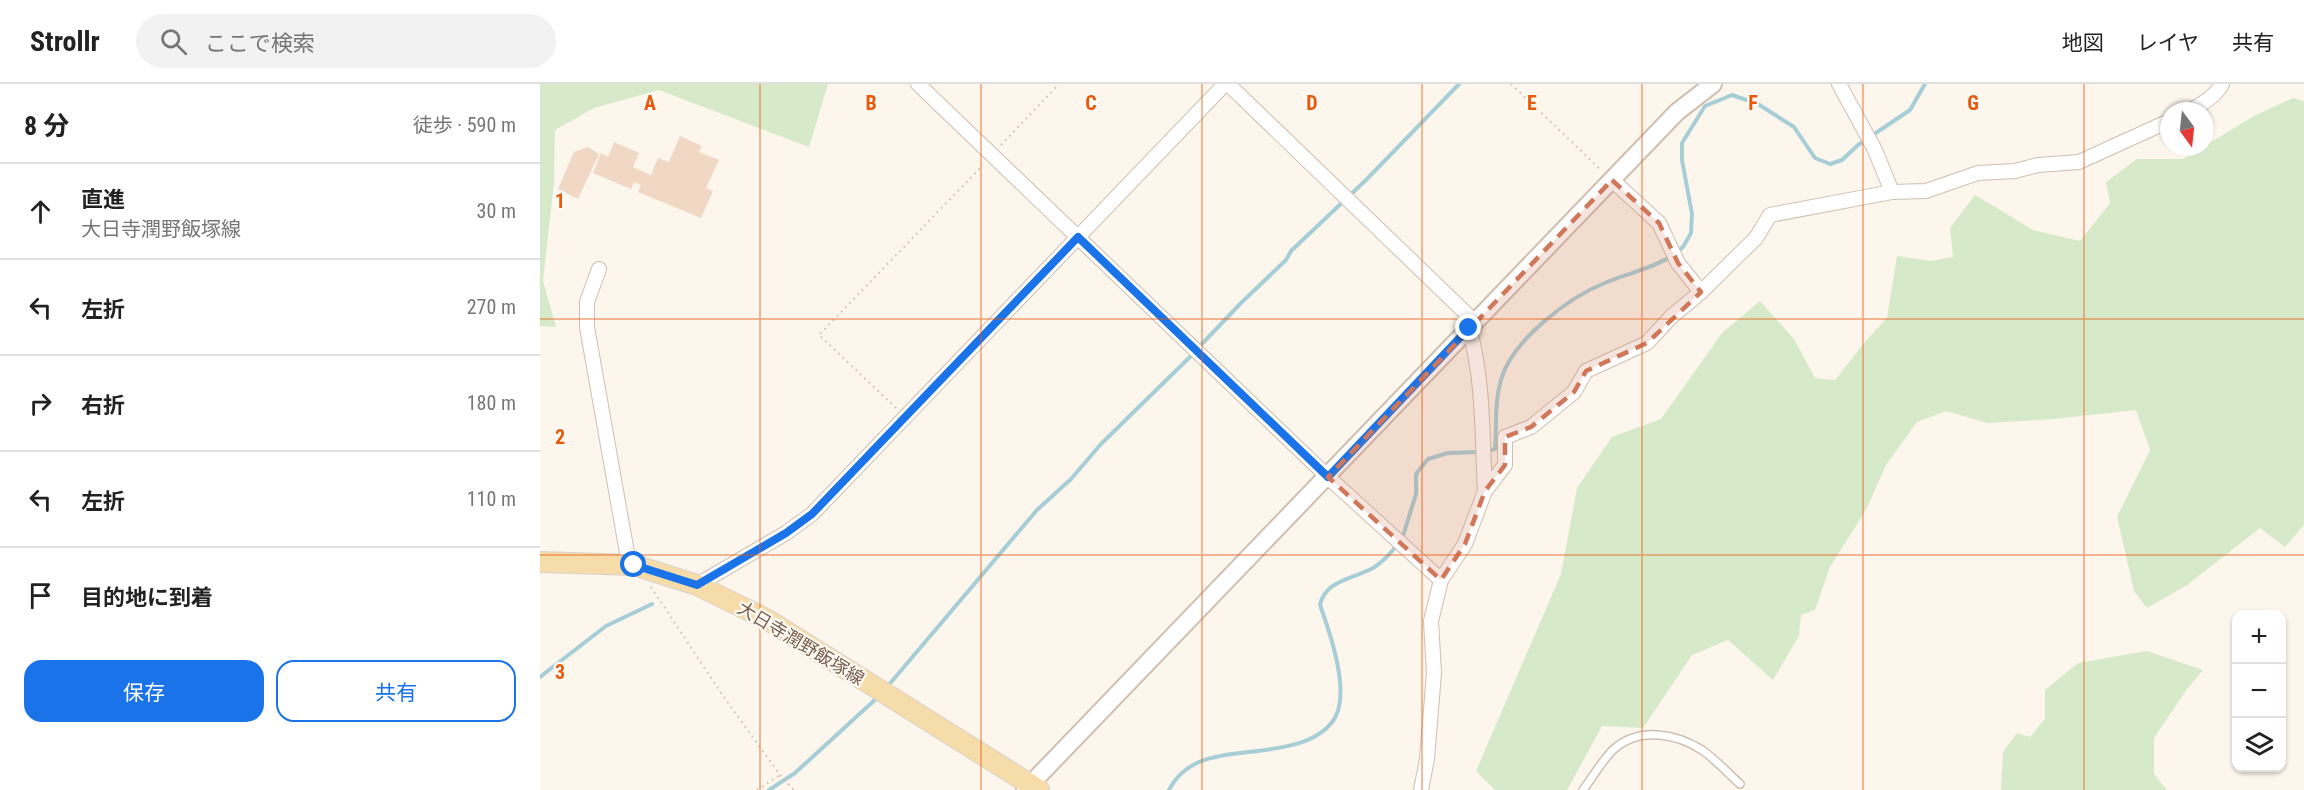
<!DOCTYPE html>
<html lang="ja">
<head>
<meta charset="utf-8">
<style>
	:root { --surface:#fff; --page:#f2f2f2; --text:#222; --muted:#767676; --line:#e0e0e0; --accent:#1a73e8 }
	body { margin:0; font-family:"Roboto Condensed","Noto Sans JP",sans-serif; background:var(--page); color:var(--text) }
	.controls { position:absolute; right:18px; bottom:18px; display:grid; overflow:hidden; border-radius:12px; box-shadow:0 2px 4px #0004 }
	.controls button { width:54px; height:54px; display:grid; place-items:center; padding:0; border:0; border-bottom:2px solid var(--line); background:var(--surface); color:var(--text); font:30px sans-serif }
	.compass { position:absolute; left:1620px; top:18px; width:54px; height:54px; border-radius:50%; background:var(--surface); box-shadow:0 2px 4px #0004; rotate:165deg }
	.stop { position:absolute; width:18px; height:18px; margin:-14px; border:4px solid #1a73e8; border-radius:50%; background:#fff }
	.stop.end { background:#1a73e8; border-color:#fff; box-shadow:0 2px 6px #0008 }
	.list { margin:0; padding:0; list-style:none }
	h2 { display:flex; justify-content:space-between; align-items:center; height:78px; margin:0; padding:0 24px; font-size:26px }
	h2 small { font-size:20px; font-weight:400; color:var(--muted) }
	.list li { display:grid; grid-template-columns:39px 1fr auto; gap:18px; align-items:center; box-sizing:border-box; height:96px; padding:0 24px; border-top:2px solid var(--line) }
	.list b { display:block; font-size:22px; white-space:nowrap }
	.list p { margin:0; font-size:20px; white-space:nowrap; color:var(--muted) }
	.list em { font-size:20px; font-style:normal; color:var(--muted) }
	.actions { display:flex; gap:12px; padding:18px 24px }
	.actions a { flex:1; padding:14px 0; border:2px solid var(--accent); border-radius:18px; text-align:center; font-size:21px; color:var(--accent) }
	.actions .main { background:var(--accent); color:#fff }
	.icon { flex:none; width:33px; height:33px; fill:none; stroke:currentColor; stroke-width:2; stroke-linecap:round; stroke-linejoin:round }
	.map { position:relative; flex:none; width:1764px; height:706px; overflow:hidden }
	header { display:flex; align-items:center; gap:36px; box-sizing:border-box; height:84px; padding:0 30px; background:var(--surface); border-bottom:2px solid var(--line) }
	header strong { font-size:28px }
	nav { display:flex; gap:33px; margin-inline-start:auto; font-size:21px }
	.search { width:420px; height:54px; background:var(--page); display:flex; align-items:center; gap:15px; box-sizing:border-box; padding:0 21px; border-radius:33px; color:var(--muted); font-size:22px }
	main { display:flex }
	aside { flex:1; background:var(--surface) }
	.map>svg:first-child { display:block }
</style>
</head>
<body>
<header>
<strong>Strollr</strong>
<div class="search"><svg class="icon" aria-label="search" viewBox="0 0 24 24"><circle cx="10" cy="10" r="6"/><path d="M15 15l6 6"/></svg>ここで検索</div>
<nav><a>地図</a><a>レイヤ</a><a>共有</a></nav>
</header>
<main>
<aside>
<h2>8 分<small>徒歩 · 590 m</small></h2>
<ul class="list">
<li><svg class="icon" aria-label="ahead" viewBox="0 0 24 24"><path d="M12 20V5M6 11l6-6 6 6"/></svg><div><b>直進</b><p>大日寺潤野飯塚線</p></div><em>30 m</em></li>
<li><svg class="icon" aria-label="left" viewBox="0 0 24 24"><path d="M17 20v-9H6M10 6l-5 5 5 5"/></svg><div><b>左折</b></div><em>270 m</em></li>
<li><svg class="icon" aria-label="right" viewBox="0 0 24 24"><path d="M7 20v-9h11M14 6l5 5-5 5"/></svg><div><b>右折</b></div><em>180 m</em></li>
<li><svg class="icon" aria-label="left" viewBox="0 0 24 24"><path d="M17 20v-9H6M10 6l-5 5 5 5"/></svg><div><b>左折</b></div><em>110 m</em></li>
<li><svg class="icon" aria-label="arrive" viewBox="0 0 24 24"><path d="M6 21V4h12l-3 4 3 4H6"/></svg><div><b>目的地に到着</b></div></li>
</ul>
<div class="actions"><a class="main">保存</a><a>共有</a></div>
</aside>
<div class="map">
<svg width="1764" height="706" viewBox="0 0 1764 706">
	<rect width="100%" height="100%" fill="#fcf6ec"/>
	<!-- green -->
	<path fill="#d6eaca" d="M0,0h288l-19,63 -150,-57 -65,18 -39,22 -1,53 -11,98 13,46 -16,-1z
		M1753,14l11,3v424l-19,22 -25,-19 -73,57 -40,23 -13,-17 -17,-74 33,-67 -14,-40 -83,9 -66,4 -41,-12 -29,11 -31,43 -20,45 -36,57 -15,43 -14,5 -2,21 -26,44 -45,-40 -36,15 -49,73 -41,-2 -35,64h-72l-19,-19 85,-197 16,-86 35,-51 49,-18 61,-86 38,-32 34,38 21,39 20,2 29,-37 23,-25 10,-62 33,5 23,-4 -3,-29 25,-33 58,35 47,11 30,-38 -4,-21 31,-23h46l71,-43z
		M1607,567l56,19 -16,19 -33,49v36l13,16h-166l2,-38 14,-19 13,4 15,-18v-29l33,-27z"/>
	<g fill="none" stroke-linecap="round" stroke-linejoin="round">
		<!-- stream -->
		<path stroke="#a7ced7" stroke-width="4" d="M1137,168l6,-5 8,-14 1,-19 -10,-54v-17l23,-37 27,-11 26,9 36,23 21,31 15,6 12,-4 16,-15 52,-35 15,-26
			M659,263l41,-43 46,-44 5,-9 75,-71 93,-96
			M947,367l8,-2c2,-23 -1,-46 6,-69 11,-40 68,-83 106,-98 21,-9 45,-13 64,-26
			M862,455l14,-45v-20l12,-15 20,-6 32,-1
			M0,593l66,-51 46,-22
			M347,603l150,-177 34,-31 30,-35 93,-91
			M229,706l26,-17 83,-76
			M629,706c17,-34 54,-35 88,-39 25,-3 59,-7 76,-30 19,-26 -3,-88 -13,-116 5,-25 33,-26 53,-37 10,-6 17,-14 24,-23"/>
	</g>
	<!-- building -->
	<path fill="#f0d8c5" d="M140,52l22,10 -3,6 20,8 -13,28 7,3 -12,27 -63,-26 3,-7 -7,-3 -3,7 -38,-16 8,-20 7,4 6,-15 25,11 -6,14 18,8 7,-17 11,4z
		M48,63l11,7 -21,45 -20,-10 16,-37z"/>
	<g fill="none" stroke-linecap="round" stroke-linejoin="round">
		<!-- service casing -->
		<g stroke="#cebfb1" stroke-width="10">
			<path id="service" d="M1043,706c10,-13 19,-30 31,-41 25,-22 61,-16 88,1 13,9 26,23 38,34"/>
		</g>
		<!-- minor casing -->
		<g stroke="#cebfb1" stroke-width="16">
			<path id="minor" d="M378,0l410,393 113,103
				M688,0l247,238
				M1299,0l36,66 17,42
				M1649,27c12,-6 27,-15 33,-27
				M1072,96l47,43 19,40 23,29
				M59,185l-12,33v25l42,237
				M929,244c15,52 13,109 16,163
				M157,501l89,-52 26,-19 413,-430
				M881,706l6,-31 7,-86 -3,-52 10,-41 24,-36 20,-53 20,-26v-28l26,-10 43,-35 12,-21 61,-28 24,-26 30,-25 55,-54 14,-23 122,-23 34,-1 52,-18 37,-2 23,-6 41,-3 90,-41"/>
		</g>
		<!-- tertiary casing -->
		<g stroke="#cebfb1" stroke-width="20">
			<path id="tertiary" d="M485,706l652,-678 36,-28"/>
		</g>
		<!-- primary casing -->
		<g stroke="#d9d2ce" stroke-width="22">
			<path id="primary" d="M0,478l94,3 63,20 71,35 271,170"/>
		</g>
		<!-- path -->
		<path stroke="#d6bba7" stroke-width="2" stroke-dasharray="1.5 4.5" stroke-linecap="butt" d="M971,0l90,86
			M461,61l58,-61
			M356,324l-77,-73 164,-170
			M111,503l70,106 59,82 14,15
			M217,706l23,-15"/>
		<!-- service -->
		<use href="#service" stroke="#fff" stroke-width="7"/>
		<!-- minor -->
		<use href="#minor" stroke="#fff" stroke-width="14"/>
		<!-- tertiary -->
		<use href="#tertiary" stroke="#fff" stroke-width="16"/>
		<!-- primary -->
		<use href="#primary" stroke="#f6dca9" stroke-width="20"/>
	</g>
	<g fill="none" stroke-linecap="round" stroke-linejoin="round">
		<!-- route -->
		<path stroke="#1a73e8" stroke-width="8" d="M94,481l63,20 89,-52 26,-19 266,-277 250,240 141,-149"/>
	</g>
	<!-- marked area -->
	<path fill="#cf7758" fill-opacity="0.2" stroke="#cf7758" stroke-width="4.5" stroke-dasharray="12 8" stroke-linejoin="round" d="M1072,96l47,43 19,40 23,29 -54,51 -61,28 -12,21 -43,35 -26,10v28l-20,26 -20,53 -24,36 -113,-103z"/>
	<!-- grid -->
	<path fill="none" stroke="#e8590c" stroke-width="1.5" stroke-opacity="0.55" d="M220,0v706M441,0v706M662,0v706M882,0v706M1102,0v706M1323,0v706M1544,0v706M0,235h1764M0,471h1764"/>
	<g text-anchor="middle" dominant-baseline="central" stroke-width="4.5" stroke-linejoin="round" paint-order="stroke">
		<!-- street labels -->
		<g font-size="18" fill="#775f4f" stroke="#fefaf3">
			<text transform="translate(261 559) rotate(31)">大日寺潤野飯塚線</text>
		</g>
	</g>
	<g font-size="20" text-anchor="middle" font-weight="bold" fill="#e8590c" stroke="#fefaf3" stroke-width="4.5" stroke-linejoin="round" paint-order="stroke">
		<text x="110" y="26">A</text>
		<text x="331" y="26">B</text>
		<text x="551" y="26">C</text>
		<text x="772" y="26">D</text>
		<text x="992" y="26">E</text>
		<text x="1213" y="26">F</text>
		<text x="1433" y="26">G</text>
		<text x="20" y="124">1</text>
		<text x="20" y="360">2</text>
		<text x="20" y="595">3</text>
	</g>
</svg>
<div class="controls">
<button>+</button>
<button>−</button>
<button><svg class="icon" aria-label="layers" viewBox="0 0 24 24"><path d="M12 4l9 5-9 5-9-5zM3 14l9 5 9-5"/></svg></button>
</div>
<svg class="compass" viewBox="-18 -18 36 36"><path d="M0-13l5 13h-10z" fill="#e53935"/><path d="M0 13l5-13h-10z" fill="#767676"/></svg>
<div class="stop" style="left:94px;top:481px"></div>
<div class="stop end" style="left:929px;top:244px"></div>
</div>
</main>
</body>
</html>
